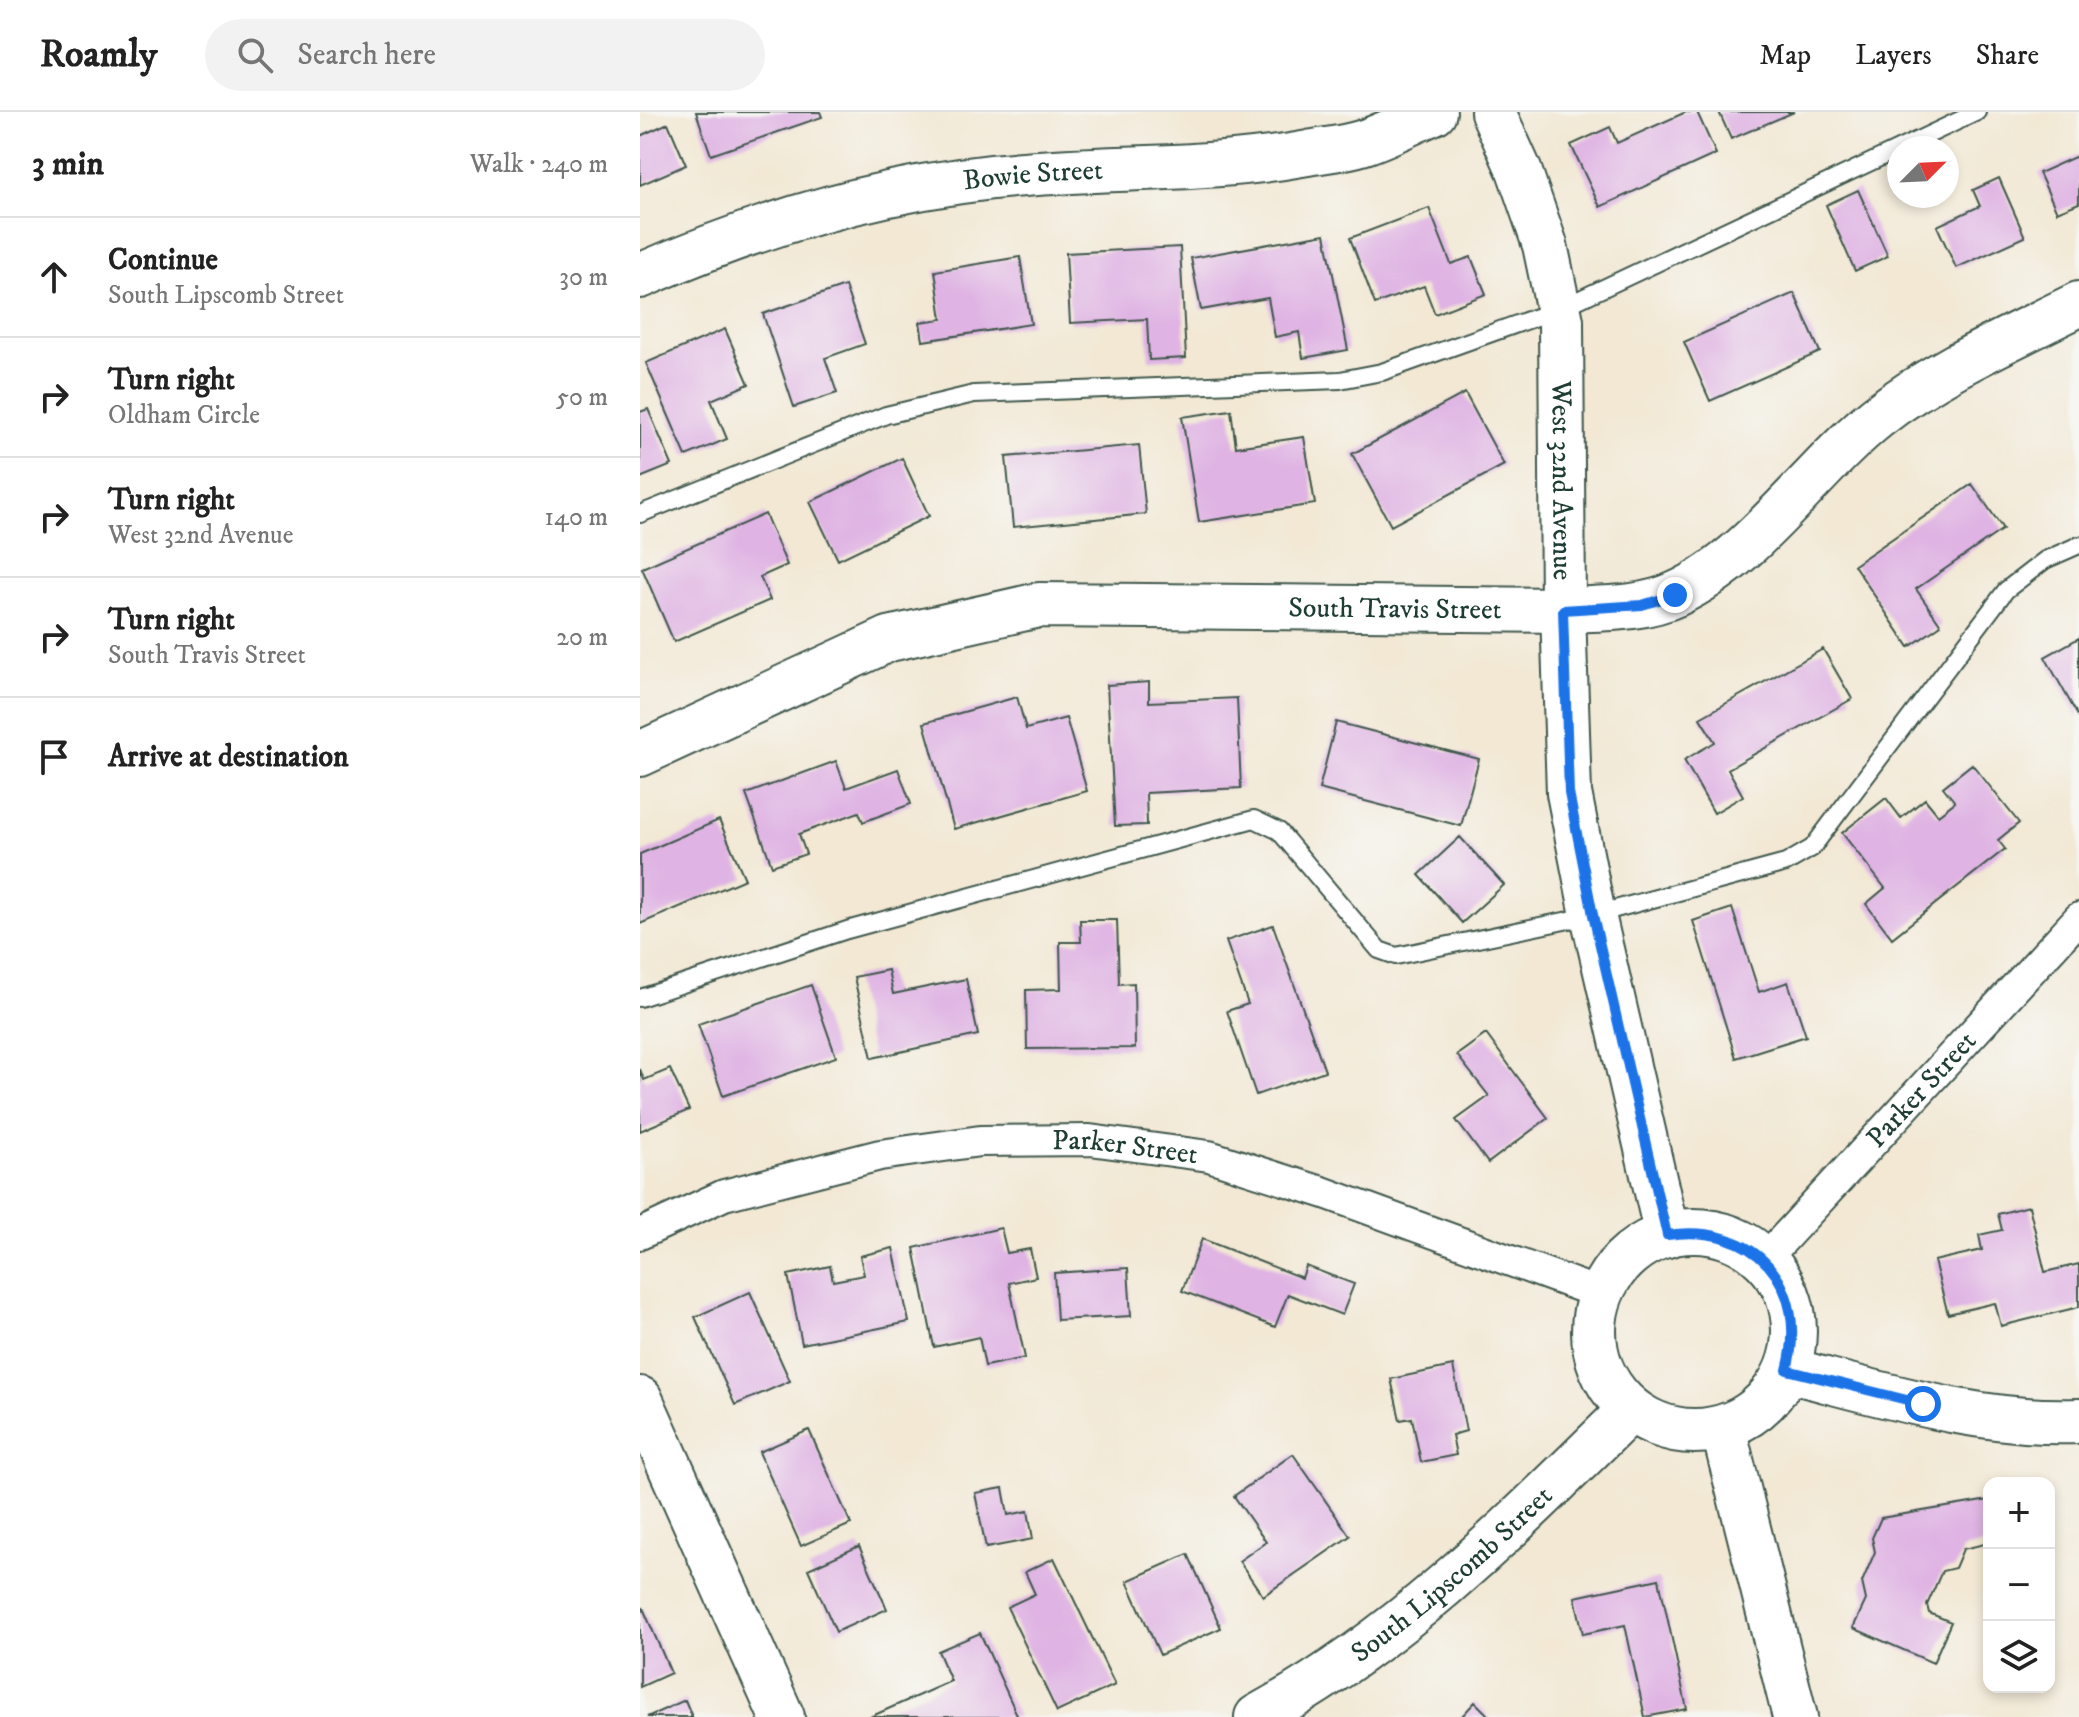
<!DOCTYPE html>
<html lang="en">
<head>
<meta charset="utf-8">
<style>
	:root { --surface:#fff; --page:#f2f2f2; --text:#222; --muted:#767676; --line:#e0e0e0 }
	body { margin:0; font-family:"IM FELL DW Pica",serif; background:var(--page); color:var(--text) }
	.controls { position:absolute; right:24px; bottom:24px; display:grid; overflow:hidden; border-radius:16px; box-shadow:0 4px 12px #0003 }
	.controls button { width:72px; height:72px; display:grid; place-items:center; padding:0; border:0; border-bottom:2px solid var(--line); background:var(--surface); color:var(--text); font:40px sans-serif }
	.compass { position:absolute; left:1247px; top:24px; width:72px; height:72px; border-radius:50%; background:var(--surface); box-shadow:0 4px 12px #0003; rotate:66deg }
	.stop { position:absolute; width:24px; height:24px; margin:-18px; border:6px solid #1a73e8; border-radius:50%; background:#fff }
	.stop.end { background:#1a73e8; border-color:#fff; box-shadow:0 2px 8px #0008 }
	.list { margin:0; padding:0; list-style:none }
	h2 { display:flex; justify-content:space-between; align-items:center; height:104px; margin:0; padding:0 32px; font-size:34px }
	h2 small { font-size:26px; font-weight:400; color:var(--muted) }
	.list li { display:grid; grid-template-columns:52px 1fr auto; gap:24px; align-items:center; box-sizing:border-box; height:120px; padding:0 32px; border-top:2px solid var(--line) }
	.list b { display:block; font-size:30px; white-space:nowrap }
	.list p { margin:0; font-size:26px; white-space:nowrap; color:var(--muted) }
	.list em { font-size:26px; font-style:normal; color:var(--muted) }
	.icon { flex:none; width:44px; height:44px; fill:none; stroke:currentColor; stroke-width:2; stroke-linecap:round; stroke-linejoin:round }
	.map { position:relative; flex:none; width:1439px; height:1605px; overflow:hidden }
	header { display:flex; align-items:center; gap:48px; box-sizing:border-box; height:112px; padding:0 40px; background:var(--surface); border-bottom:2px solid var(--line) }
	header strong { font-size:38px }
	nav { display:flex; gap:44px; margin-inline-start:auto; font-size:28px }
	.search { width:560px; height:72px; background:var(--page); display:flex; align-items:center; gap:20px; box-sizing:border-box; padding:0 28px; border-radius:44px; color:var(--muted); font-size:30px }
	main { display:flex }
	aside { flex:1; background:var(--surface) }
	.map>svg:first-child { display:block }
</style>
</head>
<body>
<header>
<strong>Roamly</strong>
<div class="search"><svg class="icon" aria-label="search" viewBox="0 0 24 24"><circle cx="10" cy="10" r="6"/><path d="M15 15l6 6"/></svg>Search here</div>
<nav><a>Map</a><a>Layers</a><a>Share</a></nav>
</header>
<main>
<aside>
<h2>3 min<small>Walk · 240 m</small></h2>
<ul class="list">
<li><svg class="icon" aria-label="ahead" viewBox="0 0 24 24"><path d="M12 20V5M6 11l6-6 6 6"/></svg><div><b>Continue</b><p>South Lipscomb Street</p></div><em>30 m</em></li>
<li><svg class="icon" aria-label="right" viewBox="0 0 24 24"><path d="M7 20v-9h11M14 6l5 5-5 5"/></svg><div><b>Turn right</b><p>Oldham Circle</p></div><em>50 m</em></li>
<li><svg class="icon" aria-label="right" viewBox="0 0 24 24"><path d="M7 20v-9h11M14 6l5 5-5 5"/></svg><div><b>Turn right</b><p>West 32nd Avenue</p></div><em>140 m</em></li>
<li><svg class="icon" aria-label="right" viewBox="0 0 24 24"><path d="M7 20v-9h11M14 6l5 5-5 5"/></svg><div><b>Turn right</b><p>South Travis Street</p></div><em>20 m</em></li>
<li><svg class="icon" aria-label="arrive" viewBox="0 0 24 24"><path d="M6 21V4h12l-3 4 3 4H6"/></svg><div><b>Arrive at destination</b></div></li>
</ul>
</aside>
<div class="map">
<svg width="1439" height="1605" viewBox="0 0 1439 1605">
	<rect width="100%" height="100%" fill="#f6f6f2"/>
	<filter id="ink" filterUnits="userSpaceOnUse"><feTurbulence type="fractalNoise" baseFrequency=".0125" numOctaves="2"/><feDisplacementMap in="SourceGraphic" scale="16" xChannelSelector="R" yChannelSelector="G"/><feConvolveMatrix kernelMatrix="1 2 1 2 8 2 1 2 1" color-interpolation-filters="sRGB"/></filter>
	<filter id="wash" filterUnits="userSpaceOnUse"><feTurbulence type="fractalNoise" baseFrequency=".006" numOctaves="4" result="noise"/><feDisplacementMap in="SourceGraphic" scale="32" xChannelSelector="R" yChannelSelector="G"/><feGaussianBlur stdDeviation="1.8" result="paint"/><feColorMatrix in="noise" values="0 0 0 0 0 0 0 0 0 0 0 0 0 0 0 0 0 1.4 0 .05"/><feComposite in="paint" operator="in"/></filter>
	<g filter="url(#wash)">
		<rect width="100%" height="100%" fill="#f2e8d4"/>
		<g id="blocks">
			<!-- building -->
			<path fill="#dfb3e3" d="M56,0h124l2,5 -111,38z
				M1046,0h11l19,42 -116,53 -29,-62 39,-18 7,16z
				M1079,0h75l-63,27z
				M28,11l18,42 -46,20v-49z
				M1439,43v48l-22,9 -18,-39z
				M1359,66l26,59 -69,31 -19,-42 43,-20 -7,-16z
				M1218,78l30,66 -33,15 -29,-66z
				M789,96l22,56 20,-7 15,37 -51,20 -11,-28 -49,18 -25,-66z
				M685,122l23,116 -45,8 -4,-26 -24,5 -7,-39 -67,12 -10,-52z
				M540,135l6,111 -37,2 -2,-41 -77,4 -4,-70z
				M380,145l11,67 -108,17 -3,-19 22,-3 -7,-48z
				M205,174l20,58 -40,14 12,35 -43,14 -31,-93z
				M1154,181l26,59 -110,49 -26,-59z
				M85,217l24,55 -38,16 16,39 -41,17 -40,-93z
				M825,281l39,72 -113,61 -39,-72z
				M8,297l24,56 -32,13v-66z
				M591,298l5,37 68,-10 11,67 -116,18 -17,-105z
				M499,333l7,69 -133,13 -7,-70z
				M262,346l27,58 -91,44 -28,-58z
				M1332,372l31,45 -87,60 25,36 -32,22 -55,-82z
				M125,402l22,51 -27,12 10,23 -96,42 -32,-74z
				M1439,526v80l-34,-61z
				M1183,537l29,50 -124,70 15,27 -29,17 -30,-53 31,-18 -15,-24z
				M509,570v20l88,-4 4,90 -95,5 1,32 -32,1 -8,-141z
				M377,585l9,32 40,-11 21,73 -133,38 -30,-106z
				M696,610l143,37 -18,67 -142,-37z
				M196,649l10,27 52,-19 13,35 -48,18 -4,-10 -60,22 7,20 -34,12 -26,-72z
				M1332,652l47,59 -21,17 7,9 -113,89 -26,-34 19,-16 -43,-55 44,-35 15,20 24,-19 13,16 17,-13 -12,-15z
				M79,708l26,59 -105,45v-70z
				M820,725l44,48 -42,38 -43,-48z
				M1092,796l27,84 29,-10 18,54 -70,22 -43,-137z
				M440,808h37l2,64 15,-1 1,65 -108,1 -1,-59 35,-1 -1,-47h21z
				M633,813l52,146 -69,24 -29,-84 21,-7 -22,-63z
				M248,858l5,24 73,-15 12,56 -106,23 -18,-81z
				M171,873l25,72 -113,39 -25,-72z
				M846,922l62,84 -60,45 -32,-43 33,-24 -32,-41z
				M0,957l4,11 26,-11 19,41 -49,21z
				M1389,1094l16,66 34,-8v43l-78,19 -6,-23 -47,11 -14,-53 48,-11 -3,-15 23,-5 -4,-16z
				M361,1116l6,25 23,-4 6,28 -27,6 16,75 -40,8 -6,-29 -45,10 -20,-99z
				M562,1127l100,39 4,-12 48,18 -12,31 -54,-21 -13,33 -93,-36z
				M253,1136l16,74 -107,22 -14,-69 42,-9 3,15 31,-6 -4,-19z
				M488,1156l3,48 -74,4 -3,-47z
				M110,1180l40,89 -55,24 -40,-88z
				M813,1254l13,65 -14,4 4,20 -35,7 -9,-44 -12,2 -9,-41z
				M169,1318l42,94 -50,22 -42,-94z
				M653,1342l57,82 -87,60 -24,-35 27,-19 -32,-46z
				M363,1376l5,27 20,-4 5,28 -47,9 -11,-55z
				M1349,1388v43l-26,6 -8,19 -13,3 -15,34 2,8 22,9 -18,41 -80,-35 13,-28 -4,-18 13,-30 -3,-14 9,-20z
				M219,1434l28,63 -51,23 -28,-63z
				M548,1442l33,74 -61,27 -33,-74z
				M414,1446l61,127 -58,27 -50,-105 28,-13 -10,-22z
				M1019,1467l28,130 -42,8 -20,-92 -42,9 -8,-37z
				M3,1496l28,65 -31,14v-78z
				M340,1521l38,84h-148l81,-36 -13,-30z
				M45,1588l7,17h-45z
				M835,1590l15,15h-29z"/>
		</g>
	</g>
	<g filter="url(#ink)">
		<use href="#blocks" fill-opacity="0" stroke="#3f574c" stroke-width="2"/>
		<g fill="none" stroke-linecap="round" stroke-linejoin="round">
			<!-- lane casing -->
			<g stroke="#3f574c" stroke-width="20">
				<path id="lane" d="M0,402l246,-99 88,-21 366,-14 42,-8 177,-63 418,-197
					M0,886l207,-68 407,-111 25,12 100,119 17,6 197,-41 193,-52 26,-15 194,-258 39,-30 34,-15"/>
			</g>
			<!-- street casing -->
			<g stroke="#3f574c" stroke-width="34">
				<g id="street">
					<path id="s1" d="M0,1122l84,-39 156,-40 100,-14 110,-1 119,16 116,37 276,101"/>
					<path id="s2" d="M1124,1148l315,-342"/>
				</g>
			</g>
			<!-- secondary casing -->
			<g stroke="#3f574c" stroke-width="48">
				<g id="secondary">
					<path id="s3" d="M853,0l26,58 26,75 16,76 2,289 6,183 24,122 74,320"/>
					<path id="s4" d="M0,164c121,-53 252,-92 384,-102 96,-8 188,-3 284,-21 17,-3 37,-5 53,-10 25,-8 49,-21 73,-31"/>
					<path id="s5" d="M0,642l249,-115 150,-34 524,5c37,-2 79,0 113,-16 77,-35 135,-124 201,-177 60,-47 134,-79 202,-113"/>
					<circle cx="1054" cy="1219" r="100"/>
					<path d="M1147,1258c95,24 193,55 292,51"/>
					<path d="M0,1287l142,318"/>
					<path d="M1083,1316l72,289"/>
					<path id="s6" d="M617,1605c144,-78 258,-194 373,-307"/>
				</g>
			</g>
			<!-- lane -->
			<use href="#lane" stroke="#fff" stroke-width="16"/>
			<!-- street -->
			<use href="#street" stroke="#fff" stroke-width="30"/>
			<!-- secondary -->
			<use href="#secondary" stroke="#fff" stroke-width="44"/>
		</g>
	</g>
	<g fill="none" stroke-linecap="round" stroke-linejoin="round" filter="url(#ink)">
		<!-- route -->
		<path stroke="#1a73e8" stroke-width="10" d="M1035,483l-33,10 -79,5 6,183 24,122 74,320c87,-13 143,49 120,135l136,34"/>
	</g>
	<g text-anchor="middle" dominant-baseline="central" stroke-width="6" stroke-linejoin="round" paint-order="stroke">
		<!-- street labels -->
		<g font-size="28" fill="#1f3d34" stroke="#f6f6f2">
			<text stroke="none"><textPath href="#s4" startOffset="408">Bowie Street</textPath></text>
			<text stroke="none"><textPath href="#s3" startOffset="380">West 32nd Avenue</textPath></text>
			<text stroke="none"><textPath href="#s5" startOffset="784">South Travis Street</textPath></text>
			<text stroke="none"><textPath href="#s2" startOffset="232">Parker Street</textPath></text>
			<text stroke="none"><textPath href="#s1" startOffset="500">Parker Street</textPath></text>
			<text stroke="none"><textPath href="#s6" startOffset="242">South Lipscomb Street</textPath></text>
		</g>
	</g>
</svg>
<div class="controls">
<button>+</button>
<button>−</button>
<button><svg class="icon" aria-label="layers" viewBox="0 0 24 24"><path d="M12 4l9 5-9 5-9-5zM3 14l9 5 9-5"/></svg></button>
</div>
<svg class="compass" viewBox="-18 -18 36 36"><path d="M0-13l5 13h-10z" fill="#e53935"/><path d="M0 13l5-13h-10z" fill="#767676"/></svg>
<div class="stop" style="left:1283px;top:1292px"></div>
<div class="stop end" style="left:1035px;top:483px"></div>
</div>
</main>
</body>
</html>
